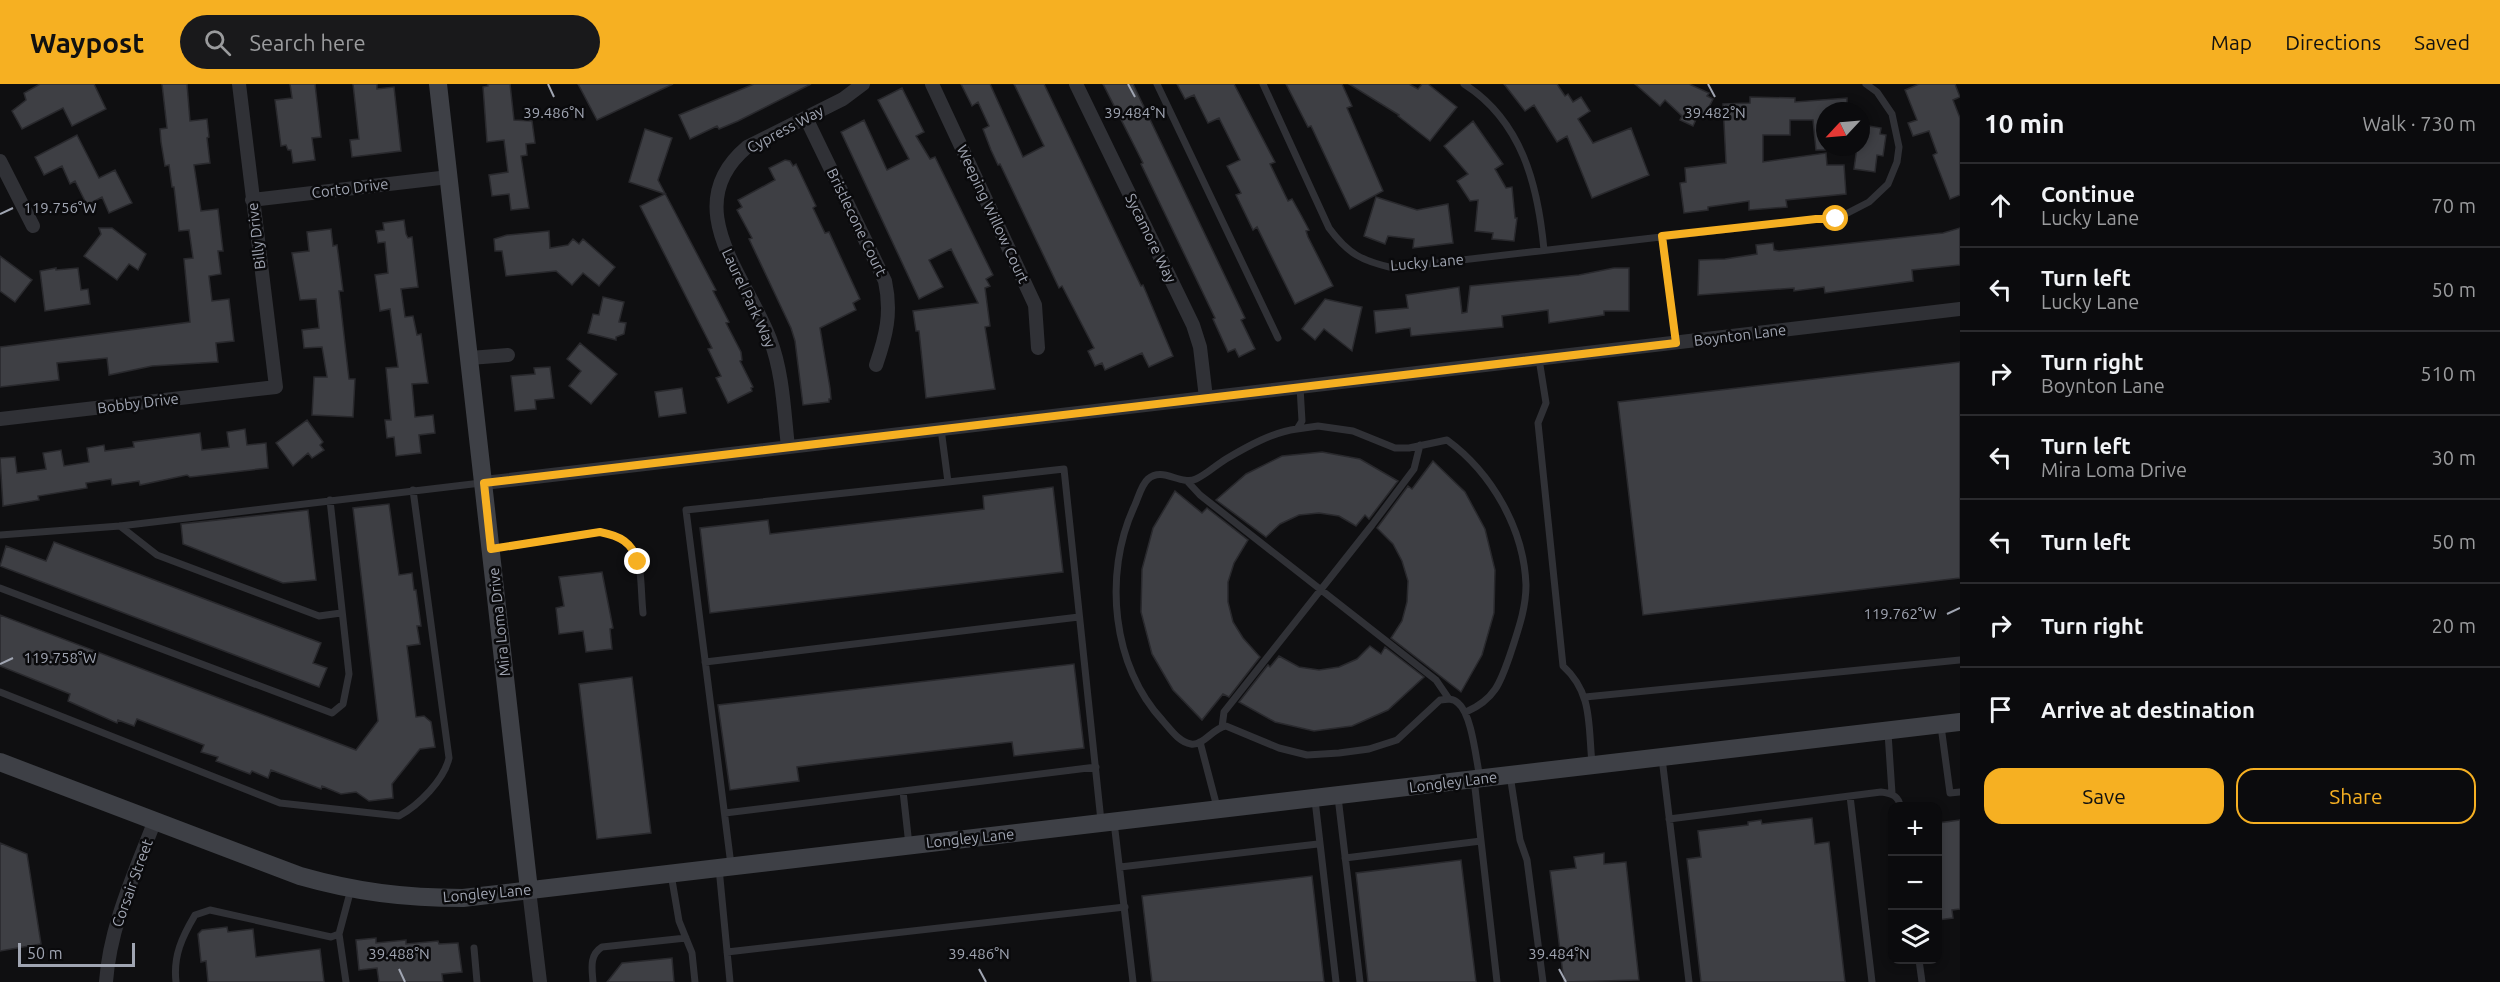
<!DOCTYPE html>
<html lang="en">
<head>
<meta charset="utf-8">
<style>
	:root { --surface:#0b0b0d; --page:#19191b; --text:#f1f3f6; --muted:#9a9b9d; --line:#2b2b2e; --accent:#f6b022 }
	body { margin:0; font-family:Ubuntu,sans-serif; background:var(--page); color:var(--text) }
	.controls { position:absolute; right:18px; bottom:18px; display:grid; overflow:hidden; border-radius:12px; box-shadow:0 3px 9px #0003 }
	.controls button { width:54px; height:54px; display:grid; place-items:center; padding:0; border:0; border-bottom:2px solid var(--line); background:var(--surface); color:var(--text); font:30px sans-serif }
	.compass { position:absolute; left:1816px; top:18px; width:54px; height:54px; border-radius:50%; background:var(--surface); box-shadow:0 3px 9px #0003; rotate:244deg }
	.scale { position:absolute; left:18px; bottom:15px; width:117px; box-sizing:border-box; padding-left:6px; border:3px solid #a0a5b2; border-top:0; font-size:16px; line-height:21px; white-space:nowrap; color:#a0a5b2; -webkit-text-stroke:4px #0a0a0c; paint-order:stroke }
	.stop { position:absolute; width:18px; height:18px; margin:-14px; border:4px solid #f6b022; border-radius:50%; background:#fff }
	.stop.end { background:#f6b022; border-color:#fff; box-shadow:0 2px 6px #0008 }
	.list { margin:0; padding:0; list-style:none }
	h2 { display:flex; justify-content:space-between; align-items:center; height:78px; margin:0; padding:0 24px; font-size:26px }
	h2 small { font-size:20px; font-weight:400; color:var(--muted) }
	.list li { display:grid; grid-template-columns:39px 1fr auto; gap:18px; align-items:center; box-sizing:border-box; height:84px; padding:0 24px; border-top:2px solid var(--line) }
	.list b { display:block; font-size:22px; white-space:nowrap }
	.list p { margin:0; font-size:20px; white-space:nowrap; color:var(--muted) }
	.list em { font-size:20px; font-style:normal; color:var(--muted) }
	.actions { display:flex; gap:12px; padding:18px 24px }
	.actions a { flex:1; padding:14px 0; border:2px solid var(--accent); border-radius:18px; text-align:center; font-size:21px; color:var(--accent) }
	.actions .main { background:var(--accent); color:#111 }
	.icon { flex:none; width:33px; height:33px; fill:none; stroke:currentColor; stroke-width:2; stroke-linecap:round; stroke-linejoin:round }
	.map { position:relative; flex:none; width:1960px; height:898px; overflow:hidden }
	header { display:flex; align-items:center; gap:36px; box-sizing:border-box; height:84px; padding:0 30px; background:var(--accent); color:#111 }
	header strong { font-size:28px }
	nav { display:flex; gap:33px; margin-inline-start:auto; font-size:21px }
	.search { width:420px; height:54px; background:var(--page); display:flex; align-items:center; gap:15px; box-sizing:border-box; padding:0 21px; border-radius:33px; color:var(--muted); font-size:22px }
	main { display:flex }
	aside { flex:1; background:var(--surface) }
	.map>svg:first-child { display:block }
</style>
</head>
<body>
<header>
<strong>Waypost</strong>
<div class="search"><svg class="icon" aria-label="search" viewBox="0 0 24 24"><circle cx="10" cy="10" r="6"/><path d="M15 15l6 6"/></svg>Search here</div>
<nav><a>Map</a><a>Directions</a><a>Saved</a></nav>
</header>
<main>
<div class="map">
<svg width="1960" height="898" viewBox="0 0 1960 898">
	<rect width="100%" height="100%" fill="#0f0f11"/>
	<!-- building -->
	<path fill="#3e3f44" stroke="#29292d" stroke-width="1.5" d="M40,0h54l12,25 -34,17 -9,-18 -41,21 -10,-18 14,-11 -2,-7z
		M162,0h25l3,37 17,-2 2,18 -2,1 3,25 -16,2 7,46 17,-2 5,42h-5l3,23 -12,2 3,25 17,-2 5,42 -18,2 2,19 -66,4 -43,9 -2,-17 -50,5 2,17 -59,7v-40l190,-25 -6,-63 9,-1 -4,-28 -10,1 -5,-44h-2l-3,-22 -4,1 -4,-24 -1,-13 7,-1z
		M290,0h25l6,53 -9,1 3,22 -22,3 -2,-13h-3l-2,-5 -5,1 -6,-46 17,-2z
		M353,0h24v5l17,-2 7,64 -49,6 -2,-17 9,-1z
		M488,0h22l4,36 18,1 3,22 -9,1 1,11 -6,1 8,52 -18,2 -2,-16 -17,2 -3,-21 19,-3 -4,-32 -17,2 -4,-55 5,-1z
		M578,0h95l-76,36z
		M754,0h57l-73,37 -19,8 -2,-3 -27,13 -11,-24z
		M961,0h29l33,73 21,-11 -30,-62h30l97,202 2,-1 30,71 -24,11 -7,-14 -37,17 -3,-7 -7,3 -7,-15 6,-3 -32,-62 -3,2 -59,-124 -2,1 -7,-15 -8,-21 6,-3 -11,-24 -6,4z
		M1103,0h30l112,234 -4,2 14,29 -16,8 -4,-8 -7,3 -15,-33 2,-1 -74,-154 2,-1z
		M1177,0h57l41,78 -5,2 18,37 4,-2 9,16 8,15 -3,1 2,6 25,49 -38,18 -38,-77 -4,3 -17,-35 5,-2 -14,-27 13,-6 -21,-42 -11,5 -14,-28 -9,4z
		M1286,0h56l10,22 -5,2 36,83 -33,18 -39,-83 -3,1z
		M1349,0h60l9,5 4,-5h6l29,23 -27,34 -32,-25 1,-1z
		M1504,0h53l8,12 3,-2 5,8 8,-5 9,14 -12,8 15,24 38,-15 18,47 -57,23 -25,-62 -10,6 -23,-37 -9,6z
		M1635,0h54l20,9 -2,3 6,3 -9,18 -6,-2 -5,11 -13,-6 2,-4 -17,-16 -5,6z
		M1919,0h36l5,13 -7,3 7,18v77l-10,4 -17,-44 4,-2 -8,-22 -16,5 -5,-13 9,-3 -12,-30z
		M902,4l22,44 -8,4 14,23 5,-2 58,118 -7,4 4,7 -5,2 5,38 -5,1 10,62 -69,9 -7,-67h-3l-3,-20 65,-8 -27,-54 -22,11 14,27 -24,12 -78,-167 23,-12 23,50 22,-11 -31,-59z
		M1750,13l45,1v4l52,-4v13h-22v39h-9l-3,-30h-23v15h-27v27l63,-9 1,12h17l2,29 -60,6 1,7 -38,3v-9l-41,6v3l-24,3 -4,-30 6,-1 -1,-14 41,-5 -3,-59 27,-1z
		M1473,37l30,43 -8,5 11,19 6,-1 3,31h2l-3,23 -22,-2 1,-6 -18,-2 3,-31 -8,1 -13,-20 11,-7 -24,-28z
		M1863,41l18,3 -1,6 6,1 -3,21 -6,-1 -2,17 -21,-3 3,-22h4z
		M645,45l27,9 -14,42 58,110 -3,1 16,31 -3,1 15,29 1,8 -2,1 13,26 -2,1 1,3 -24,12 -12,-25 5,-2 -13,-27 4,-1 -72,-142 25,-12 -36,-12z
		M77,51l22,43 16,-8 17,33 -23,10 -7,-16 -15,8 -12,-24 -5,3 -8,-18 -18,9 -9,-18z
		M785,76l5,1 3,5 3,-2 20,42 -3,2 12,25 4,-1 31,67 -7,4 3,7 -36,18 10,60 1,11h-2v3l-26,3 -8,-64 -4,-13 -42,-89 3,-1 -15,-28 5,-3 -4,-7 37,-20 -6,-12z
		M1376,113l41,13 31,-6 5,39 -40,5 1,-9 -26,-3 -3,8 -21,-8z
		M404,136l2,14 2,4 4,-1 6,50 -17,2 4,28 8,-1 4,19 4,-1 7,49 -16,1 3,33 18,-2 2,18 -16,2 2,18 -25,3 -2,-19 -7,1 -2,-18h6l-5,-52 12,-1 -8,-58 -10,2 -5,-36 13,-2 -3,-31 -7,1 -2,-12 8,-1 -1,-7z
		M99,144h13l34,26 -8,16 -9,-6 -12,16 -33,-24 17,-22z
		M1960,144v37l-48,5 1,11 -88,12 -1,-6 -30,4v-3l-96,7 1,-35 26,-1 32,-5 -1,-9 17,-2 1,7 5,1 164,-18z
		M331,145l2,17 4,-1 6,46h-4l10,88h6l-2,38 -41,-2 2,-38h13l-5,-30 -18,1 -2,-18 17,-2 -3,-29 -16,1 -8,-47 17,-2 -2,-19z
		M549,147l1,17 18,-3 5,-6 6,5 4,-5 32,28 -16,19 -16,-13 -11,12 -16,-14 -50,5 -4,-25h-7l-1,-12 13,-4z
		M0,172l32,24 -17,22 -15,-11z
		M56,184v2l22,-2 3,22 7,-1 2,15 -45,7 -5,-40z
		M1614,184h15v43h-25v4l-55,8 -1,-13 -46,6 1,11 -92,9 -1,-8 -34,5 -2,-22 34,-3 -2,-13 53,-8 3,26 5,-1 3,-26 109,-11z
		M603,213l21,5 -5,20 7,1 -2,11 -8,3v3l-28,-7 5,-19 6,1z
		M1325,215l37,8 -10,44 -28,-22 -9,11 -13,-11z
		M580,259l37,31 -26,30 -22,-18 12,-15 -14,-12z
		M1960,278v216l-317,37 -25,-213z
		M550,283l4,31 -19,2 1,9 -21,2 -4,-35 24,-2 -1,-6z
		M682,304l4,25 -27,4 -4,-25z
		M307,336l16,22 -3,3 4,5 -12,8 -4,-5 -15,13 -17,-23z
		M245,345l2,16 19,-2 2,25 -78,9 -3,-2 -47,10 -1,-4 -27,4 -1,-6 -25,4 1,5 -49,8 1,4 -36,6 -3,-48 15,-1 2,16 29,-4 -3,-16 18,-3 3,16 25,-4 -2,-14 17,-3 1,6 29,-4 -1,-5 67,-9 2,17 27,-3 -2,-15z
		M1322,368l38,7 38,22 -29,38 -4,-4 -9,11 -17,-10 -20,-3 -20,2 -19,9 -14,13 -50,-37 30,-26 36,-18z
		M1433,377l32,31 20,37 10,41 -1,43 -12,42 -21,37 -70,-54 11,-17 5,-19 1,-21 -6,-20 -9,-17 -16,-16 31,-42 4,3z
		M1053,403l10,85 -353,41 -10,-85 68,-8 2,14 214,-25 -1,-13z
		M1175,407l27,22 5,-5 41,32 -14,23 -6,19v20l5,20 10,16 17,19 -31,40 -6,-3 -21,26 -29,-30 -21,-36 -11,-42 1,-43 11,-41z
		M389,420l10,71 13,-2 2,17h2l5,36h-4l3,18 -13,2 9,71 8,-1 7,6 4,25 -15,2 -28,35 1,14 -24,3 -13,-9 -15,2 -19,-8 -1,3 -50,-19 -3,8 -16,-7 -2,3 -34,-13 2,-4 -17,-5 3,-7 -67,-26 -3,7 -16,-6 -1,3 -49,-22 2,-7 -70,-28v-51l356,135 22,-29 -25,-213z
		M308,426l8,70 -33,3 -100,-39 -2,-20z
		M54,458l267,101 -8,20 14,5 -8,19 -319,-121 6,-20 40,15z
		M602,488l11,56 -3,1 2,20 -26,3 -3,-21 -24,3 -3,-26 8,-2 -5,-29z
		M1370,562l11,8 4,-7 39,30 -36,33 -36,16 -38,5 -39,-9 -36,-20 29,-37 2,2 9,-11 20,11 20,3 20,-3 18,-8z
		M1074,580l10,84 -70,8 -2,-14 -184,21 -31,4 2,14 -69,9 -12,-85z
		M632,593l19,156 -54,6 -18,-155z
		M1812,734l3,26 14,-2 16,140h-144l-14,-123 14,-2 -3,-26 50,-6v-3l13,-2 1,4z
		M1960,736v89l-8,1 1,8 -15,2v-97z
		M0,759l27,11 14,90 -41,7z
		M1604,769v11l22,-2 13,118 -75,2 -14,-111 26,-3 -2,-11z
		M1461,776l15,122h-108l-12,-109z
		M1312,792l12,106h-172l-10,-86z
		M227,843l1,5 25,-3 3,28 64,-8 4,33h-116l-2,-21 -5,1 -3,-28 4,-4z
		M376,854v5l30,-3v4l32,-3 1,3 19,-1 4,29 -20,2 1,8h-64l-2,-14 -18,2 -3,-30z
		M672,874l2,24h-67l15,-19z"/>
	<g fill="none" stroke-linecap="round" stroke-linejoin="round">
		<!-- lane -->
		<path stroke="#303136" stroke-width="7" d="M1157,0l121,254
			M1263,0l66,144c19,26 33,33 64,40l423,-49h20l33,-17 19,-18 9,-22 2,-15 -7,-33 -15,-22 -11,-8
			M1464,0c58,37 74,101 80,166
			M1662,152l14,107
			M1539,275l7,44 -8,20 25,243c30,27 25,59 29,97
			M1300,303l2,34 -5,8c-24,3 -49,17 -71,30 -10,6 -19,15 -30,20 -16,7 -33,-13 -48,0 -7,6 -10,20 -14,28 -31,67 -22,160 29,214 8,9 16,21 28,23 12,2 22,-16 35,-18l53,22 28,7 32,-2 30,-4 28,-9 43,-40c7,-1 13,-2 18,3 14,11 18,57 22,75
			M941,345l7,53 116,-13 37,352
			M1297,345l21,-3 35,5 42,17h14l38,-8c45,33 77,89 79,145 0,24 -8,45 -15,67 -10,29 -15,47 -45,60
			M1188,398l12,13 236,185 13,19
			M120,442l37,29 162,61 22,-3
			M0,451l120,-9 361,-43
			M491,465l109,-17c47,8 39,43 43,81
			M0,504l332,125 11,-9 6,-30 -19,-174
			M705,578l374,-45
			M0,608l280,111 119,13c20,-11 45,-36 50,-58l-36,-268
			M1585,613l375,-37
			M1941,642l9,67 10,-1
			M1222,643l2,-15 148,-187 42,-56 6,-24
			M1888,649l4,60
			M1200,658l17,65
			M1662,674l27,224
			M1510,691l10,65 7,20 16,122
			M1474,695l23,203
			M903,707l6,54
			M1850,712l22,186
			M1338,713l22,185
			M1315,716l21,182
			M725,729l371,-46
			M1669,735l212,-27c10,1 18,4 19,14
			M1114,738l19,160
			M1345,774l136,-17
			M731,781l-45,-355 262,-28
			M1120,783l198,-23
			M719,784l11,114
			M671,790l8,47 13,32 3,29
			M339,850l7,48
			M474,864l3,34
			M727,868l398,-45
			M1919,876l3,22
			M176,898c-3,-26 6,-45 19,-67l15,-5 121,27 8,-3 12,-45
			M593,898c-1,-13 -4,-27 9,-35l84,-9"/>
		<!-- street -->
		<path stroke="#303136" stroke-width="14" d="M932,0l103,221 3,43
			M1076,0l117,241 7,22 6,51
			M806,34l79,163c7,32 1,55 -9,84
			M0,77l33,65
			M252,116l197,-23
			M470,274l38,-3
			M0,335l276,-32 -37,-303
			M788,363c-4,-35 -5,-74 -18,-108 -24,-63 -93,-133 -23,-192l96,-48 20,-15
			M484,399l1476,-174
			M529,806l11,92
			M106,898c4,-57 29,-109 49,-162"/>
		<!-- secondary -->
		<path stroke="#3e4046" stroke-width="18" d="M438,0l91,806
			M0,678l300,114c56,16 105,22 163,22l1497,-176"/>
	</g>
	<g fill="none" stroke-linecap="round" stroke-linejoin="round">
		<!-- route -->
		<path stroke="#f6b022" stroke-width="8" d="M638,478c-6,-20 -18,-26 -38,-30l-109,17 -7,-66 1192,-140 -14,-107 154,-17h20"/>
	</g>
	<!-- ticks -->
	<path fill="none" stroke="#a0a5b2" stroke-width="2" d="M548,0l6,13M1128,0l7,13M1708,0l7,13M0,130l13,-6M1947,530l13,-6M0,580l13,-6M399,885l6,13M979,885l7,13M1559,885l7,13"/>
	<g text-anchor="middle" dominant-baseline="central" stroke-width="5" stroke-linejoin="round" paint-order="stroke">
		<!-- street labels -->
		<g font-size="15" fill="#a0a5b2" stroke="#0a0a0c">
			<text transform="translate(785 45) rotate(-28)">Cypress Way</text>
			<text transform="translate(350 104) rotate(-7)">Corto Drive</text>
			<text transform="translate(993 130) rotate(65)">Weeping Willow Court</text>
			<text transform="translate(857 138) rotate(64)">Bristlecone Court</text>
			<text transform="translate(256 152) rotate(-97)">Billy Drive</text>
			<text transform="translate(1151 154) rotate(64)">Sycamore Way</text>
			<text transform="translate(1427 178) rotate(-5)">Lucky Lane</text>
			<text transform="translate(749 214) rotate(65)">Laurel Park Way</text>
			<text transform="translate(1740 251) rotate(-7)">Boynton Lane</text>
			<text transform="translate(138 319) rotate(-7)">Bobby Drive</text>
			<text transform="translate(499 538) rotate(-96)">Mira Loma Drive</text>
			<text transform="translate(1453 698) rotate(-7)">Longley Lane</text>
			<text transform="translate(970 754) rotate(-6)">Longley Lane</text>
			<text transform="translate(132 799) rotate(-70)">Corsair Street</text>
			<text transform="translate(487 809) rotate(-5)">Longley Lane</text>
		</g>
	</g>
	<g font-size="15" text-anchor="middle" fill="#a0a5b2" stroke="#0a0a0c" stroke-width="5" stroke-linejoin="round" paint-order="stroke">
		<text x="554" y="34">39.486°N</text>
		<text x="1135" y="34">39.484°N</text>
		<text x="1715" y="34">39.482°N</text>
		<text x="60" y="129">119.756°W</text>
		<text x="1900" y="535">119.762°W</text>
		<text x="60" y="579">119.758°W</text>
		<text x="399" y="875">39.488°N</text>
		<text x="979" y="875">39.486°N</text>
		<text x="1559" y="875">39.484°N</text>
	</g>
</svg>
<div class="controls">
<button>+</button>
<button>−</button>
<button><svg class="icon" aria-label="layers" viewBox="0 0 24 24"><path d="M12 4l9 5-9 5-9-5zM3 14l9 5 9-5"/></svg></button>
</div>
<svg class="compass" viewBox="-18 -18 36 36"><path d="M0-13l5 13h-10z" fill="#e53935"/><path d="M0 13l5-13h-10z" fill="#9a9b9d"/></svg>
<div class="scale">50 m</div>
<div class="stop" style="left:1836px;top:135px"></div>
<div class="stop end" style="left:638px;top:478px"></div>
</div>
<aside>
<h2>10 min<small>Walk · 730 m</small></h2>
<ul class="list">
<li><svg class="icon" aria-label="ahead" viewBox="0 0 24 24"><path d="M12 20V5M6 11l6-6 6 6"/></svg><div><b>Continue</b><p>Lucky Lane</p></div><em>70 m</em></li>
<li><svg class="icon" aria-label="left" viewBox="0 0 24 24"><path d="M17 20v-9H6M10 6l-5 5 5 5"/></svg><div><b>Turn left</b><p>Lucky Lane</p></div><em>50 m</em></li>
<li><svg class="icon" aria-label="right" viewBox="0 0 24 24"><path d="M7 20v-9h11M14 6l5 5-5 5"/></svg><div><b>Turn right</b><p>Boynton Lane</p></div><em>510 m</em></li>
<li><svg class="icon" aria-label="left" viewBox="0 0 24 24"><path d="M17 20v-9H6M10 6l-5 5 5 5"/></svg><div><b>Turn left</b><p>Mira Loma Drive</p></div><em>30 m</em></li>
<li><svg class="icon" aria-label="left" viewBox="0 0 24 24"><path d="M17 20v-9H6M10 6l-5 5 5 5"/></svg><div><b>Turn left</b></div><em>50 m</em></li>
<li><svg class="icon" aria-label="right" viewBox="0 0 24 24"><path d="M7 20v-9h11M14 6l5 5-5 5"/></svg><div><b>Turn right</b></div><em>20 m</em></li>
<li><svg class="icon" aria-label="arrive" viewBox="0 0 24 24"><path d="M6 21V4h12l-3 4 3 4H6"/></svg><div><b>Arrive at destination</b></div></li>
</ul>
<div class="actions"><a class="main">Save</a><a>Share</a></div>
</aside>
</main>
</body>
</html>
